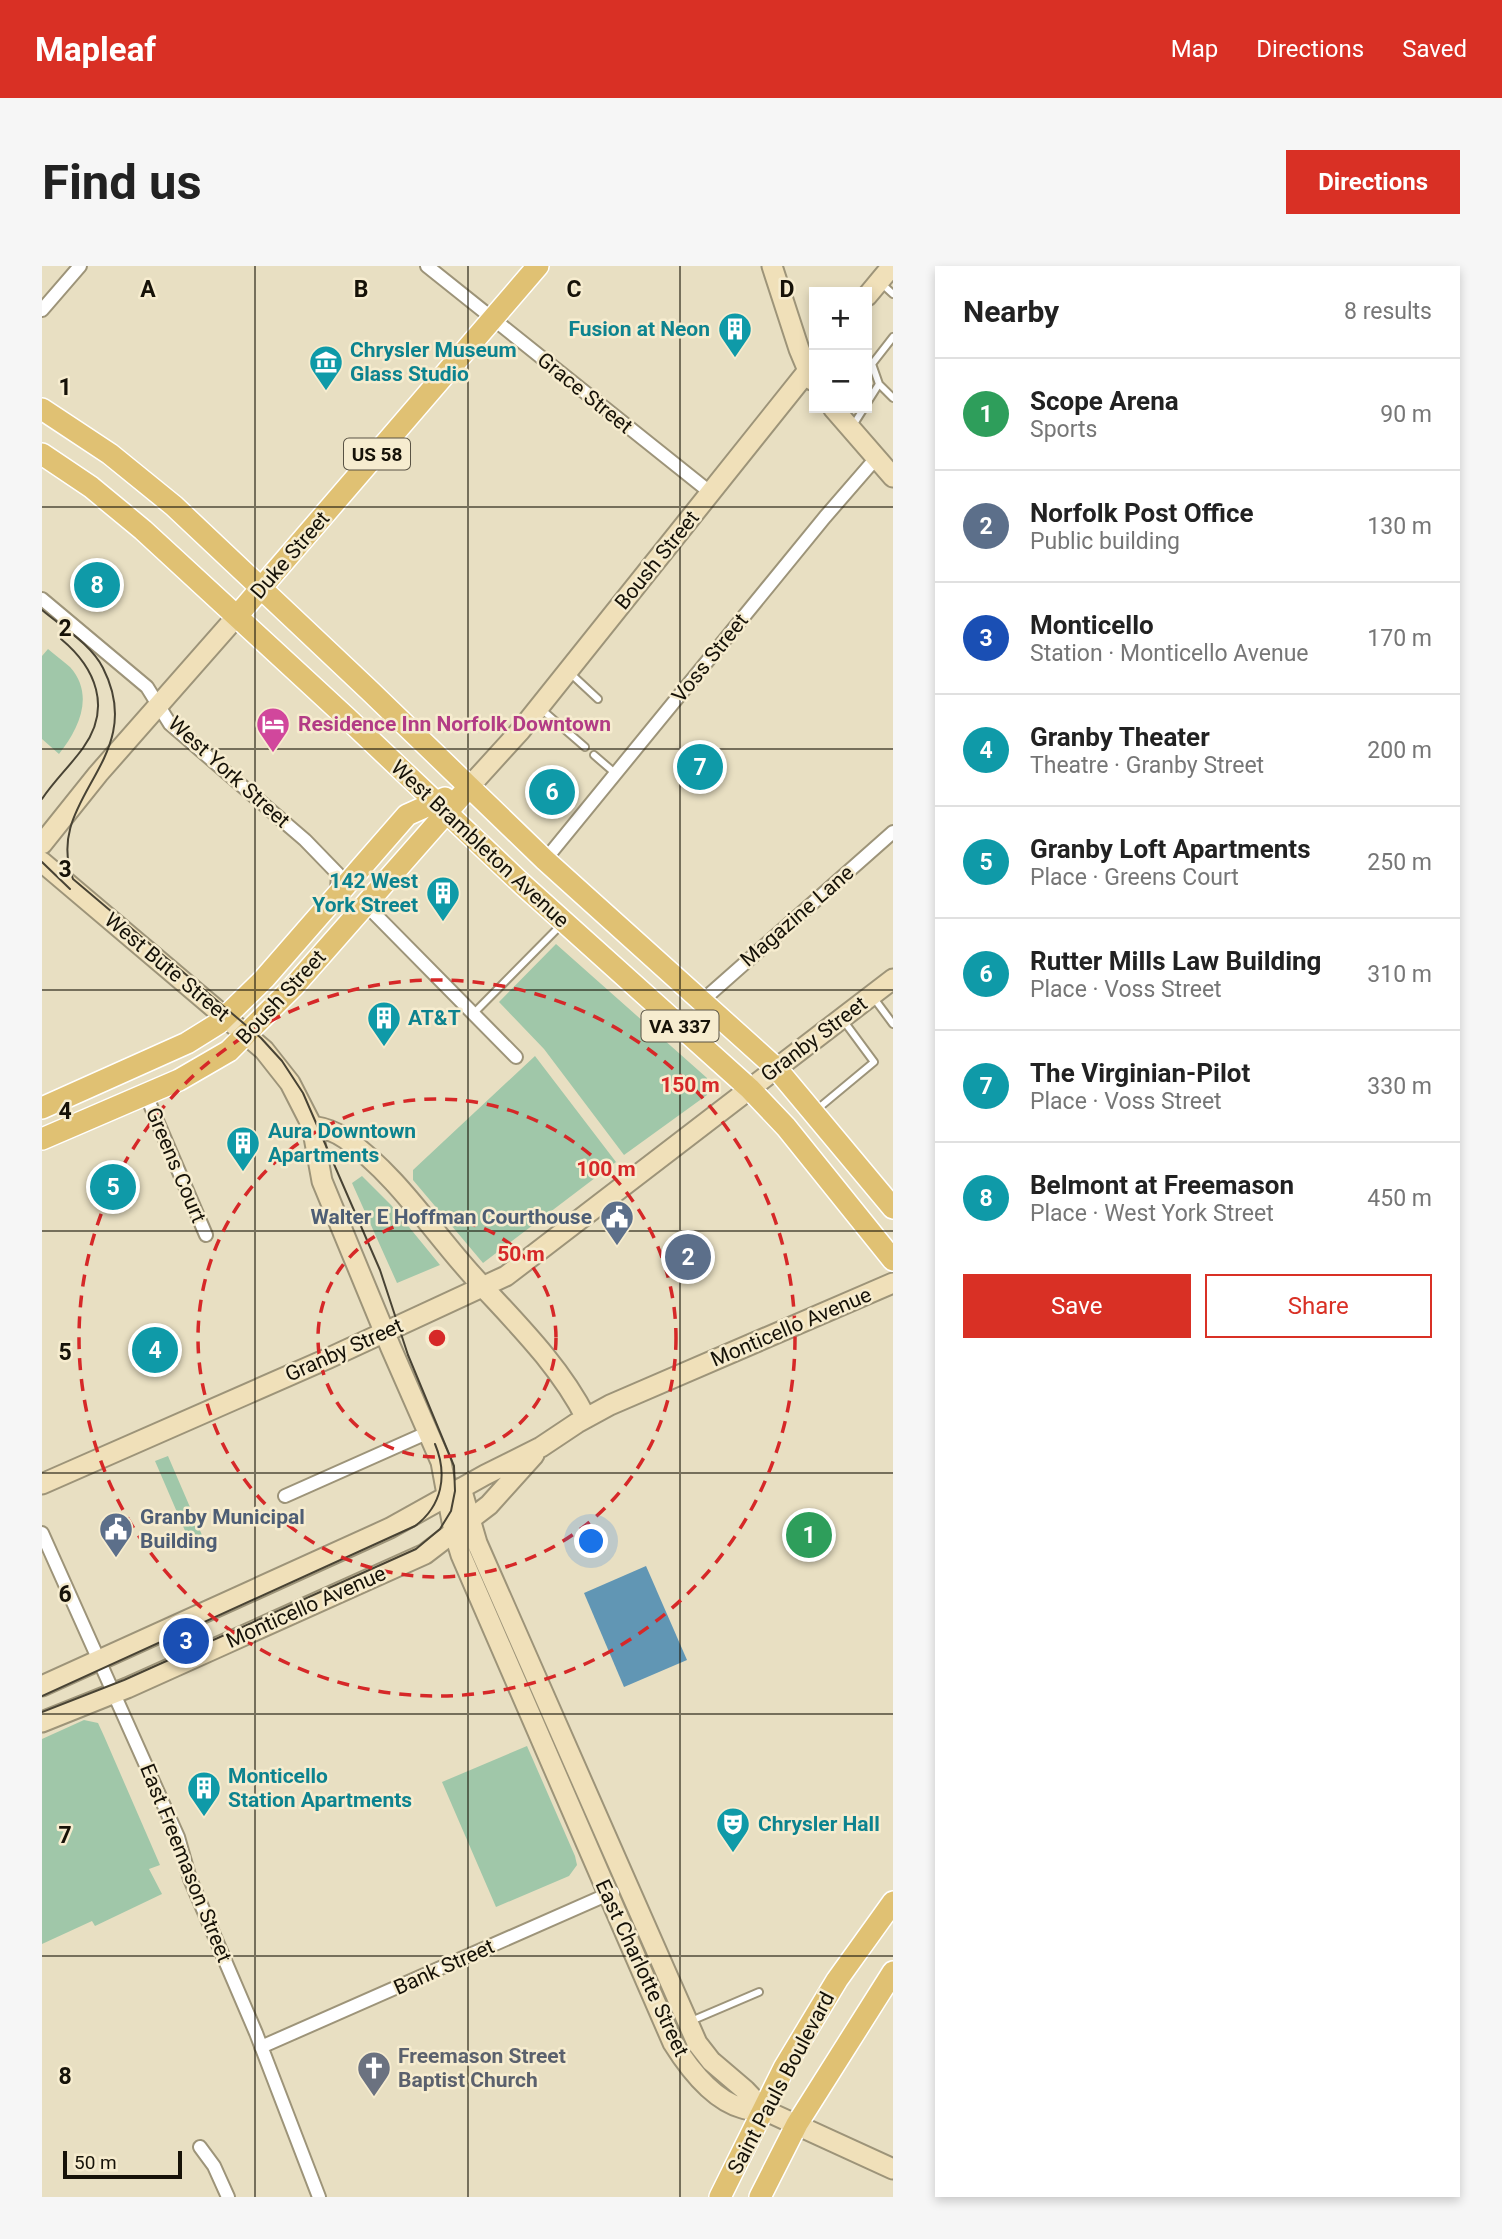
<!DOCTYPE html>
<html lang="en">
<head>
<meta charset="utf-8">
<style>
	:root { --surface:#fff; --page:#f6f6f6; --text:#222; --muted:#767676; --line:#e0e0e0; --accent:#d93025 }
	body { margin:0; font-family:Roboto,sans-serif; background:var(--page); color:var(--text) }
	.controls { position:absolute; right:21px; top:21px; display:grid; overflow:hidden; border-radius:0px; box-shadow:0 4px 10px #0003 }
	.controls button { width:63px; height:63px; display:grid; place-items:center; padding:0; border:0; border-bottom:2px solid var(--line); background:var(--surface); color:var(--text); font:35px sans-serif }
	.scale { position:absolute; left:21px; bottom:18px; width:119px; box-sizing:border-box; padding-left:7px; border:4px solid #161208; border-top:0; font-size:19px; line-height:24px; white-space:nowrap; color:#161208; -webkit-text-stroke:5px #f6eccf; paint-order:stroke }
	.you { position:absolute; left:550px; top:1276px; width:24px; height:24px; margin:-18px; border:5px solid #fff; border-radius:50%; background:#1a73e8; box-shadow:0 0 0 10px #1a73e833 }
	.badge { display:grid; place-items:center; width:46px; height:46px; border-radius:50%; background:var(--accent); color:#fff; font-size:23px; font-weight:700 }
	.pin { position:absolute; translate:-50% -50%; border:4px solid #fff; box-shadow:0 2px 7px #0006 }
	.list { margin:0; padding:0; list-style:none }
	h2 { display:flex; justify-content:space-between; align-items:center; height:91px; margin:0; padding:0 28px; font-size:30px }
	h2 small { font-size:23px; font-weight:400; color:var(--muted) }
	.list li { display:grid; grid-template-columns:46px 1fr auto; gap:21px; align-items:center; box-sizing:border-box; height:112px; padding:0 28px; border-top:2px solid var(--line) }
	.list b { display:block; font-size:26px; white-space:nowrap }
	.list p { margin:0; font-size:23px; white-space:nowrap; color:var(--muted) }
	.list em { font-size:23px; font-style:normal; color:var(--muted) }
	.actions { display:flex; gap:14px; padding:21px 28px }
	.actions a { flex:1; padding:16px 0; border:2px solid var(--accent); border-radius:0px; text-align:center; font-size:24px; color:var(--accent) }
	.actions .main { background:var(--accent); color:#fff }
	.map { position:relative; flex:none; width:851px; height:1931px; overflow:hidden; border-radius:0px }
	header { display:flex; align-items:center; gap:42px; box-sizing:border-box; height:98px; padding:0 35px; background:var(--accent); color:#fff }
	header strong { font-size:33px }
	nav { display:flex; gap:38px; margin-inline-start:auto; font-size:24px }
	.intro { display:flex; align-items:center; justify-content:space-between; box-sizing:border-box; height:168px; padding:0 42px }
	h1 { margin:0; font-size:49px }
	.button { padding:18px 32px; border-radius:0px; background:var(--accent); color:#fff; font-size:24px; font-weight:700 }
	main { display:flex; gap:42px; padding:0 42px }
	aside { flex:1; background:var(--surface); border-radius:0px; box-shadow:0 4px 10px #0003 }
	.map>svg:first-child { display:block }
</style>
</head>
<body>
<header>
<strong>Mapleaf</strong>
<nav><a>Map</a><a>Directions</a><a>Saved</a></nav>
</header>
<div class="intro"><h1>Find us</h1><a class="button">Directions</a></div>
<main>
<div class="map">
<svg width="851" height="1931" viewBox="0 0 851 1931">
	<rect width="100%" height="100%" fill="#e8dfc2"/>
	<!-- green -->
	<path fill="#a0c7a9" d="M6,383c7,6 15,12 22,18 25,28 9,62 -11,87l-17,-15v-83z
		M514,678l151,134v17l-83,60 -80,-106 -45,-47z
		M493,790l81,106 -133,101 -70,-83v-10z
		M320,910l29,29 49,60 -43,18 -45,-100z
		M126,1190l37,86 -13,5 -37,-86z
		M42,1454l14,3 6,13 56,129 -11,4 13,25 -67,32 -3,-5 -50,23v-205z
		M485,1480l48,110 2,9 -8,11 -73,31 -54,-125z"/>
	<!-- water -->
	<path fill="#6196b4" d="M604,1300l41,94 -63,27 -40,-94z"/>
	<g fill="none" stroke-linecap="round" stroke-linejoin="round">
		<!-- lane casing -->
		<g stroke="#9d9479" stroke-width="10">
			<path id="lane" d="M839,17l12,11
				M837,118l14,14
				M825,137l12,-19 -7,-20 21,-27
				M810,161l12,-19
				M527,406l29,27
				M498,442l45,39
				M552,489l22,19
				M831,731l20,27
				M431,748l87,-88
				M773,845l59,-49 -31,-42
				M649,1755l68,-29"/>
		</g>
		<!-- street casing -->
		<g stroke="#9d9479" stroke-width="16">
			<path id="street" d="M385,0l284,227
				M0,44l38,-44
				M0,333l105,88 23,37 135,116 33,34 -1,17
				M503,594l280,-343 52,-60
				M323,638l151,153
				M660,735l191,-169
				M104,829l60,140
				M243,1230l144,-64
				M0,1267l136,304 12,42 66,154 63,164
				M219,1781l352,-155
				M158,1881l14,19 14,31"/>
		</g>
		<!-- secondary casing -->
		<g stroke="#9d9479" stroke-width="23">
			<path id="secondary" d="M730,0l27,83 13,31
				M825,30l25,-30
				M791,142l60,69
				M427,521l51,-56 294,-368
				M0,578l56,-70 139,-158
				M0,596l222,188 26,33 22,43 10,55 69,167 50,114 13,70 7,23 212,488c15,24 40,57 69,65 7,3 15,2 22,2
				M270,860c13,2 23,5 34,13 51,36 86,92 127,137 40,44 86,88 113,142
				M0,1218l287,-126 177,-82 387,-297
				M419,1222l16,55 220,500 14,18 34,29 19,20 129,59
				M0,1420l348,-158 95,-53 56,-28 36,-24 33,-18 283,-122
				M0,1456l85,-34 298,-134 64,-49 45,-50"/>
		</g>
		<!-- primary casing -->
		<g stroke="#fff" stroke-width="24">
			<path id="primary" d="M0,143l68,45 64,52 195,184 176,170 231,208 117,140
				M0,188l49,33 52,43 204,188 176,167 227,204 36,38 107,133
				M195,350l301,-350
				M0,842l145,-65 32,-20 45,-44 143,-164 38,-17
				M0,873l137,-59 50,-29 65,-65 175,-199
				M678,1931l64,-129 53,-88 56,-78
				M718,1931l37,-73 96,-152"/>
		</g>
		<!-- lane -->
		<use href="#lane" stroke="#fff" stroke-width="6"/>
		<!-- street -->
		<use href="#street" stroke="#fff" stroke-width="12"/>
		<!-- secondary -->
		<use href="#secondary" stroke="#f0e0b9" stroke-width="19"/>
		<!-- primary -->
		<use href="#primary" stroke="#e0c173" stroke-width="21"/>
		<!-- tram -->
		<path stroke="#484334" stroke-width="2" d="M0,344c20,17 49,34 61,58 47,92 -61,130 -30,211l188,159 21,23 21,32 77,177 28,85 46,111 1,25 -4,20 -11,18 -24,20 -292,131 -82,32
			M0,533c12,-18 28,-33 41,-51 29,-40 13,-80 -22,-109
			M0,596l28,27
			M0,1430l373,-170c27,-20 33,-51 20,-82"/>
	</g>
	<!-- grid -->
	<path fill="none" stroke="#161208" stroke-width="2" stroke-opacity="0.55" d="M213,0v1931M426,0v1931M638,0v1931M0,241h851M0,483h851M0,724h851M0,965h851M0,1207h851M0,1448h851M0,1690h851"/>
	<!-- distance rings -->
	<g fill="none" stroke="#d62828" stroke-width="3.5" stroke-dasharray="12 9">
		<circle cx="395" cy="1072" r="119"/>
		<circle cx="395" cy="1072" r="239"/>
		<circle cx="395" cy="1072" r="358"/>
	</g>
	<!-- icons -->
	<defs>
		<g id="building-pin" transform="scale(1.75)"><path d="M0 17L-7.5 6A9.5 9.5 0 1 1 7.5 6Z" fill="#0f9aa8" stroke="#f6eccf"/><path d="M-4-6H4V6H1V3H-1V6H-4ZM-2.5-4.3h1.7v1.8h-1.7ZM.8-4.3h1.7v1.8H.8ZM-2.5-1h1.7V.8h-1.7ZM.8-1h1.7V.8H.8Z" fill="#fff"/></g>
		<g id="museum-pin" transform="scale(1.75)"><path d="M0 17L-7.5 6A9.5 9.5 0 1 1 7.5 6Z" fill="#0f9aa8" stroke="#f6eccf"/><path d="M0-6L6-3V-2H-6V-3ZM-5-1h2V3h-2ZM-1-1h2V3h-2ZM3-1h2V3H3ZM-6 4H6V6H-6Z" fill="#fff"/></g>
		<g id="hotel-pin" transform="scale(1.75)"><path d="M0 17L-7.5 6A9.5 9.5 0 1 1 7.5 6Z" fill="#d1479c" stroke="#f6eccf"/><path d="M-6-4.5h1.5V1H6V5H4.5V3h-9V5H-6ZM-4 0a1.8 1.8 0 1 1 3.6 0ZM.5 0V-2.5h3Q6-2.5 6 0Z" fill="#fff"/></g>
		<g id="civic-pin" transform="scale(1.75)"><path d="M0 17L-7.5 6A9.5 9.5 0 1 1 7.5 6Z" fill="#5c6f8a" stroke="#f6eccf"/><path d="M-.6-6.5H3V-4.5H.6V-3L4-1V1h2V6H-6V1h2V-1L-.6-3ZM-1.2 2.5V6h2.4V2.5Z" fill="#fff"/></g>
		<g id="theatre-pin" transform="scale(1.75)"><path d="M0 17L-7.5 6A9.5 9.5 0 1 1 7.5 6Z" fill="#0f9aa8" stroke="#f6eccf"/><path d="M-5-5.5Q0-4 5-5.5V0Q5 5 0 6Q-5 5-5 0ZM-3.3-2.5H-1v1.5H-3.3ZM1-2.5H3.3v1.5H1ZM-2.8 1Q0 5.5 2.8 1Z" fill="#fff"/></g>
		<g id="church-pin" transform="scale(1.75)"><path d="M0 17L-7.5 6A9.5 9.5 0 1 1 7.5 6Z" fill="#6b7280" stroke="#f6eccf"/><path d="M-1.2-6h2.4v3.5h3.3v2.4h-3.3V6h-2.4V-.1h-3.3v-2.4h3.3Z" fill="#fff"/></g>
	</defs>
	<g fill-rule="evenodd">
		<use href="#building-pin" x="693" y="63"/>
		<use href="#museum-pin" x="284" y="96"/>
		<use href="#hotel-pin" x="231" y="458"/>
		<use href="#building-pin" x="401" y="627"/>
		<use href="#building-pin" x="342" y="752"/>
		<use href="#building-pin" x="201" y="877"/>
		<use href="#civic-pin" x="575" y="951"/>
		<use href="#civic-pin" x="74" y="1263"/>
		<use href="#building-pin" x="162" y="1522"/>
		<use href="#theatre-pin" x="691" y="1558"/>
		<use href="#church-pin" x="332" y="1802"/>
	</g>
	<g text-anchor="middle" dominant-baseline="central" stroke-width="5" stroke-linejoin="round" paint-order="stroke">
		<!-- shield labels -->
		<g fill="#f6eccf" stroke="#595344" stroke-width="2">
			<rect x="302" y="172.5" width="66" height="31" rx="5"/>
			<rect x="599.5" y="744.5" width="77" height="31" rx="5"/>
		</g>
		<g font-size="19" font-weight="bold" fill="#161208">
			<text x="335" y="188">US 58</text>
			<text x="638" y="760">VA 337</text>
		</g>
		<!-- culture labels -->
		<g font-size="21" font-weight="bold" fill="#0d838f" stroke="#f6eccf" text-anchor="start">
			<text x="668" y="63" text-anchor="end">Fusion at Neon</text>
			<text x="308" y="84">Chrysler Museum<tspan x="308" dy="24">Glass Studio</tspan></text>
			<text x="376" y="615" text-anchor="end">142 West<tspan x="376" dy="24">York Street</tspan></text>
			<text x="366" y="752">AT&amp;T</text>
			<text x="226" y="865">Aura Downtown<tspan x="226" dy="24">Apartments</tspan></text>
			<text x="186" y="1510">Monticello<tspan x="186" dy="24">Station Apartments</tspan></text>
			<text x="716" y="1558">Chrysler Hall</text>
		</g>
		<!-- street labels -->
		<g font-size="21" fill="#161208" stroke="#f6eccf">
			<text transform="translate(543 127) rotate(39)">Grace Street</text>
			<text transform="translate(248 289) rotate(-49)">Duke Street</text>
			<text transform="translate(615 294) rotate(-51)">Boush Street</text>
			<text transform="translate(668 392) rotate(-51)">Voss Street</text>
			<text transform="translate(187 506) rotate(42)">West York Street</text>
			<text transform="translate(438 578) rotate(43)">West Brambleton Avenue</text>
			<text transform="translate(755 650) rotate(-41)">Magazine Lane</text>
			<text transform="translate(125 701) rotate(40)">West Bute Street</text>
			<text transform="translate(239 731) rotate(-47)">Boush Street</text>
			<text transform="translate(772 773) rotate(-37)">Granby Street</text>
			<text transform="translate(134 899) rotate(67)">Greens Court</text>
			<text transform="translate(749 1061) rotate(-23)">Monticello Avenue</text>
			<text transform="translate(302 1084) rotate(-24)">Granby Street</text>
			<text transform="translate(264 1341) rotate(-24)">Monticello Avenue</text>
			<text transform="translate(144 1597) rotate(68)">East Freemason Street</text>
			<text transform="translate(402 1701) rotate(-24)">Bank Street</text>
			<text transform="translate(600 1702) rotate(65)">East Charlotte Street</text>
			<text transform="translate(739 1817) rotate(-62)">Saint Pauls Boulevard</text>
		</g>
		<!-- hotel labels -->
		<g font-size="21" font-weight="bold" fill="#b23c85" stroke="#f6eccf" text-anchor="start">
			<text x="256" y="458">Residence Inn Norfolk Downtown</text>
		</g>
		<!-- service labels -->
		<g font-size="21" font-weight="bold" fill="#4e5e75" stroke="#f6eccf" text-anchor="end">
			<text x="550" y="951">Walter E Hoffman Courthouse</text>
			<text x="98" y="1251" text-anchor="start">Granby Municipal<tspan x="98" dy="24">Building</tspan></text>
		</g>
		<!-- worship labels -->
		<g font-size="21" font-weight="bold" fill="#5b616d" stroke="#f6eccf" text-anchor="start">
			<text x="356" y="1790">Freemason Street<tspan x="356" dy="24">Baptist Church</tspan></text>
		</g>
	</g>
	<g font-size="23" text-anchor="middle" font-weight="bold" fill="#161208" stroke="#f6eccf" stroke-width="5" stroke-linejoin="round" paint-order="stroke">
		<text x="106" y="31">A</text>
		<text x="319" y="31">B</text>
		<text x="532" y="31">C</text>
		<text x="745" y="31">D</text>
		<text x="23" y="129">1</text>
		<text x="23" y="370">2</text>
		<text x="23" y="611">3</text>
		<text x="23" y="853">4</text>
		<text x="23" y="1094">5</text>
		<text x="23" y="1336">6</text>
		<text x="23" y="1577">7</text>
		<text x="23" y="1818">8</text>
	</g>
	<circle cx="395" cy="1072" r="10" fill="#d62828" stroke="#f6eccf" stroke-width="3.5"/>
	<g font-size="21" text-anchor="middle" font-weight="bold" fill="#d62828" stroke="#f6eccf" stroke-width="5" stroke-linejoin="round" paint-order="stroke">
		<text x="648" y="826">150 m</text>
		<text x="564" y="910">100 m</text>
		<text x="479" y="995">50 m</text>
	</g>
</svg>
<div class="controls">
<button>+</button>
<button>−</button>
</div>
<div class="scale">50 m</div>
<div class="you"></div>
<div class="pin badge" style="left:767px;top:1269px;background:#2e9e5b">1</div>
<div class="pin badge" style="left:646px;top:991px;background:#5c6f8a">2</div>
<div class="pin badge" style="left:144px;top:1375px;background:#1a4fb4">3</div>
<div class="pin badge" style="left:113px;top:1084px;background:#0f9aa8">4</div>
<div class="pin badge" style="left:71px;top:921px;background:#0f9aa8">5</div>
<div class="pin badge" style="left:510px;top:526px;background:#0f9aa8">6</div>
<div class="pin badge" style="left:658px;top:501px;background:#0f9aa8">7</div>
<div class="pin badge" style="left:55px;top:319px;background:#0f9aa8">8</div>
</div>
<aside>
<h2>Nearby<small>8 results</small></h2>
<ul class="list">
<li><span class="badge" style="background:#2e9e5b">1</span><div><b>Scope Arena</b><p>Sports</p></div><em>90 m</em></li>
<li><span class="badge" style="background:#5c6f8a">2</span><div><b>Norfolk Post Office</b><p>Public building</p></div><em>130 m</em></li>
<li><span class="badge" style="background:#1a4fb4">3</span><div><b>Monticello</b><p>Station · Monticello Avenue</p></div><em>170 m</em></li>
<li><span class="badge" style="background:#0f9aa8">4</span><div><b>Granby Theater</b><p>Theatre · Granby Street</p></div><em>200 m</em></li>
<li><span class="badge" style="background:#0f9aa8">5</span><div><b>Granby Loft Apartments</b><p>Place · Greens Court</p></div><em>250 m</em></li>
<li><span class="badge" style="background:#0f9aa8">6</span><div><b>Rutter Mills Law Building</b><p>Place · Voss Street</p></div><em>310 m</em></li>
<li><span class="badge" style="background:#0f9aa8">7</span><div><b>The Virginian-Pilot</b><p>Place · Voss Street</p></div><em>330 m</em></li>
<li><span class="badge" style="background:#0f9aa8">8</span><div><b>Belmont at Freemason</b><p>Place · West York Street</p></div><em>450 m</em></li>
</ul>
<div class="actions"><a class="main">Save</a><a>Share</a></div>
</aside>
</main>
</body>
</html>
